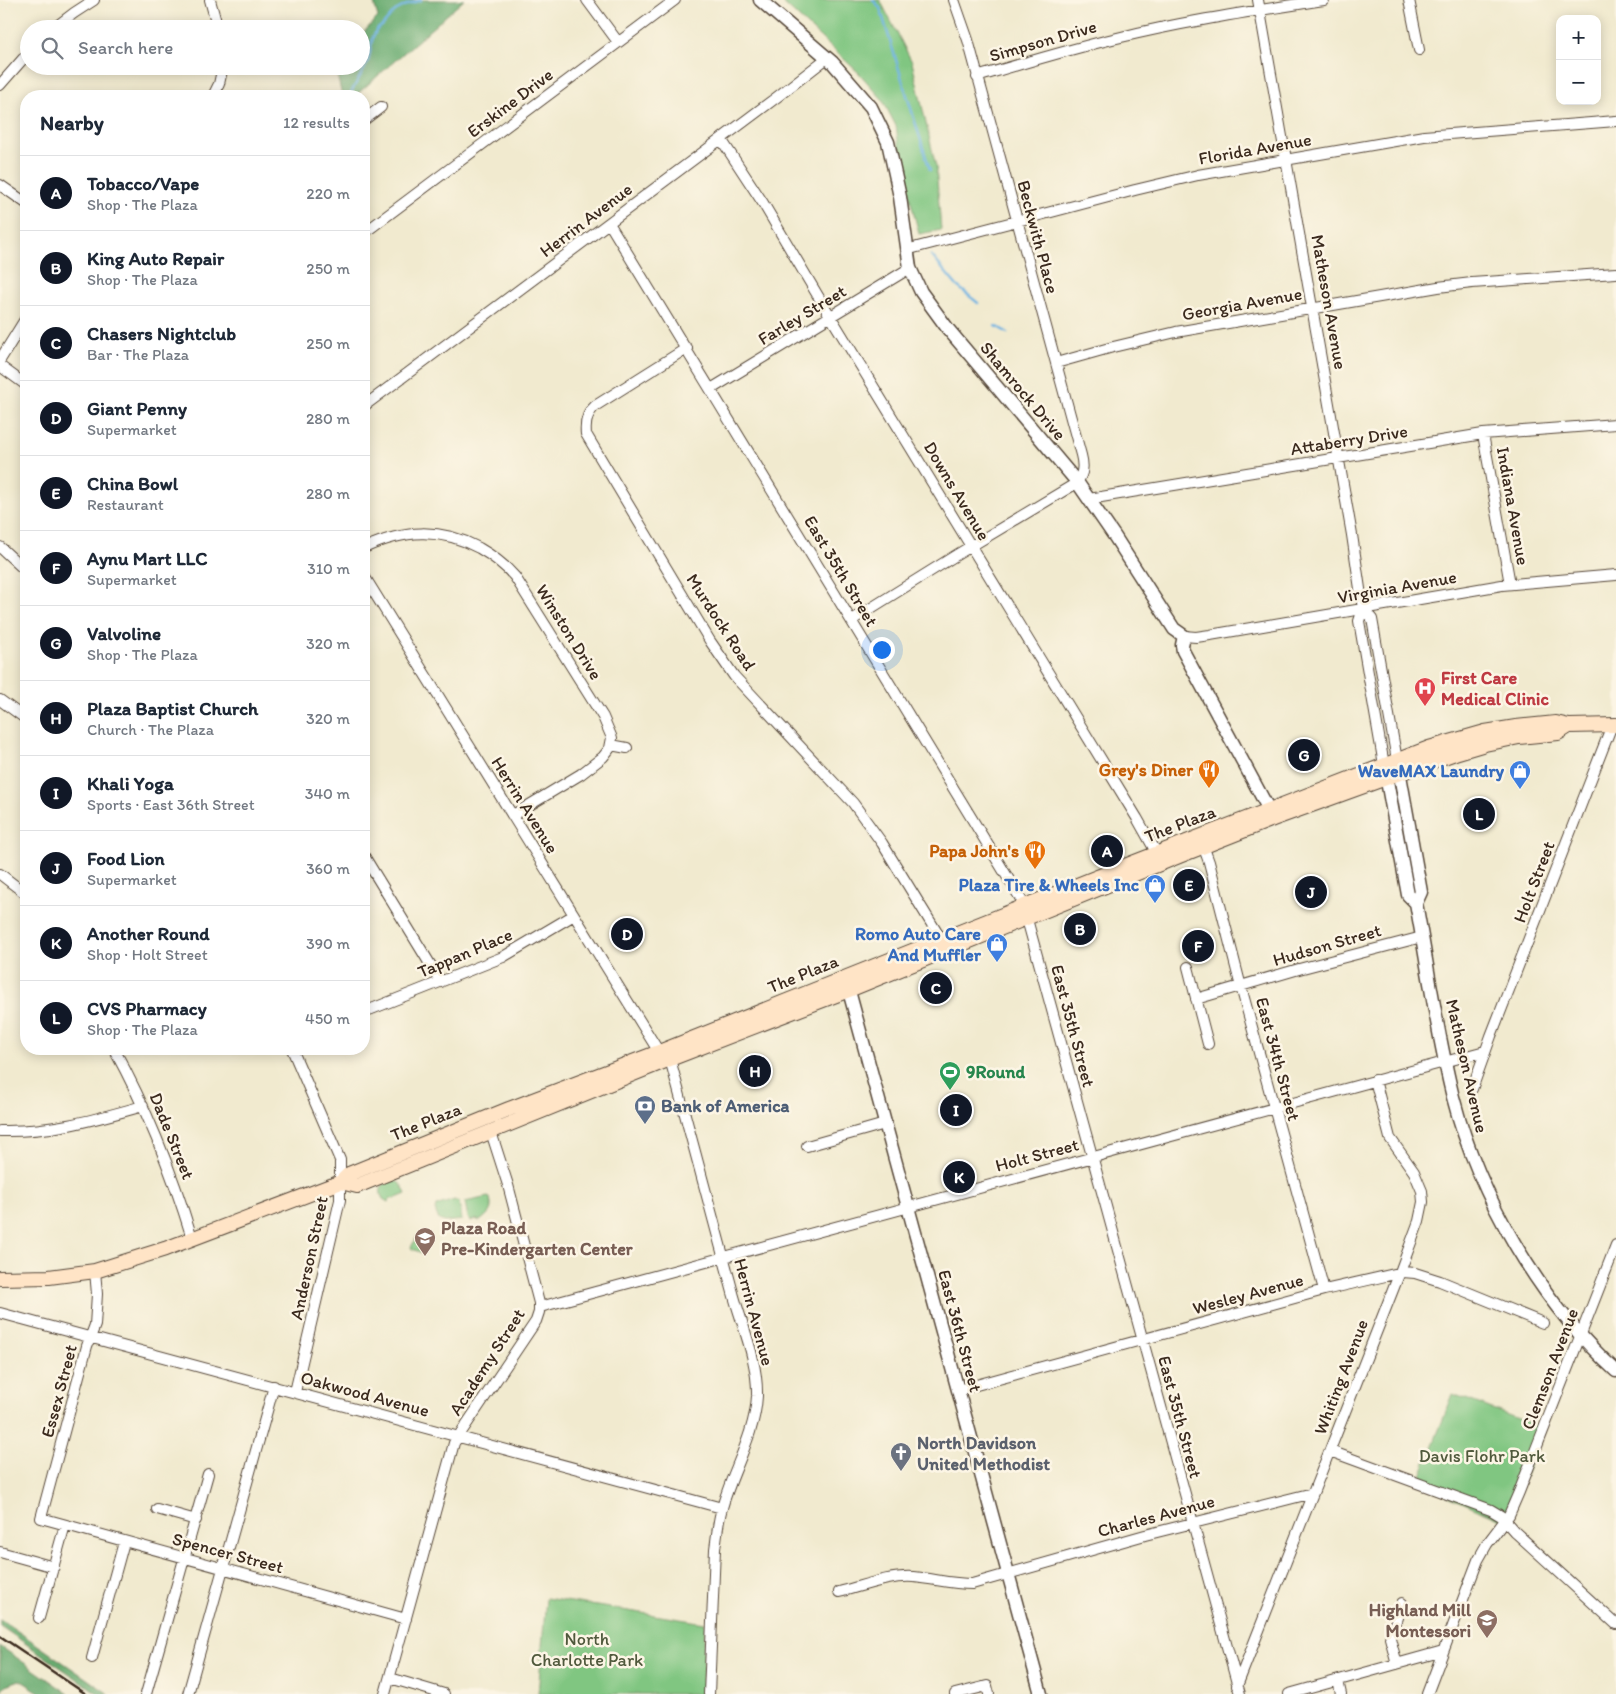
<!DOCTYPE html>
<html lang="en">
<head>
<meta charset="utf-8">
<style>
	:root { --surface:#fff; --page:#f6f6f7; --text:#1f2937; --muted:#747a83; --line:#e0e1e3; --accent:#111827 }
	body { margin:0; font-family:Itim,sans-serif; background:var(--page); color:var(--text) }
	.controls { position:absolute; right:15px; top:15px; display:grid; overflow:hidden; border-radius:10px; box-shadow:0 2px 12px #0003 }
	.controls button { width:45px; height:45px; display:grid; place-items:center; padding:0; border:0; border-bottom:1px solid var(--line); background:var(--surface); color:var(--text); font:25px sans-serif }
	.you { position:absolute; left:881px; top:649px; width:18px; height:18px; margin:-12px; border:4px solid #fff; border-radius:50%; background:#1a73e8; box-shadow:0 0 0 8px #1a73e833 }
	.badge { display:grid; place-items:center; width:32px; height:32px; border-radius:50%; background:var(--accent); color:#fff; font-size:16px; font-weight:700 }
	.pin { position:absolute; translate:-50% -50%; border:2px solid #fff; box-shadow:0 1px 5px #0006 }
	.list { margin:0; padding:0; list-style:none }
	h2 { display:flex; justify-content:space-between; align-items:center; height:65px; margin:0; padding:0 20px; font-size:21px }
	h2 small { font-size:16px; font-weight:400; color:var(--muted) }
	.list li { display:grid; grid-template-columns:32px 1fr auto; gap:15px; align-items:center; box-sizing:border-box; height:75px; padding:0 20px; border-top:1px solid var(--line) }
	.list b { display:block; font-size:19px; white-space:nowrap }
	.list p { margin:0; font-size:16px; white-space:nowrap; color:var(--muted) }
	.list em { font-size:16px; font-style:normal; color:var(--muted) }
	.icon { flex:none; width:28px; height:28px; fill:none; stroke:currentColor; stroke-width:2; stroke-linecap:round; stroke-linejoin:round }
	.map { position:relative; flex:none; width:1616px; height:1694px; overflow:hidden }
	.search { position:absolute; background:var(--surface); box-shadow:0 2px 12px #0003; left:20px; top:20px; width:350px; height:55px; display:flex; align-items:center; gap:12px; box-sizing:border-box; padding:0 18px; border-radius:28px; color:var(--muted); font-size:19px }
	.panel { position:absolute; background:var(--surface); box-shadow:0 2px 12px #0003; left:20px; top:90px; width:350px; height:965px; border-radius:20px }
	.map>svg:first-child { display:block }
</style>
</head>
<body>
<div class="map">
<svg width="1616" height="1694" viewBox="0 0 1616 1694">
	<rect width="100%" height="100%" fill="#fcf5e5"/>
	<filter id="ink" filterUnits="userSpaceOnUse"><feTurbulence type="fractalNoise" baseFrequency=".02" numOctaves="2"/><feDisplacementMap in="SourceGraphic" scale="10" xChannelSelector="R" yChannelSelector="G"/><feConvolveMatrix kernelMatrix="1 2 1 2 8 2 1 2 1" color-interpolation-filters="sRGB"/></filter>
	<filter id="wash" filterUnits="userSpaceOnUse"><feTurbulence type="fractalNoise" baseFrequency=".0096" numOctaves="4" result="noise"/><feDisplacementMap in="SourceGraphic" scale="20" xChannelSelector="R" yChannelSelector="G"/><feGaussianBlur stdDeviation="1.12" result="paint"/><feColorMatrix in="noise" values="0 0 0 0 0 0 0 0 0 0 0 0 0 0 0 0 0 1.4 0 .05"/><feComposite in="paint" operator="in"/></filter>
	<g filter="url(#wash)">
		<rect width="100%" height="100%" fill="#f1eacf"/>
		<!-- green -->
		<path fill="#80c681" stroke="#5e7850" d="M780,0h100l32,62 24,105 5,63 -22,4 -18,-72 -5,-36 -14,-27 -23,-26z
			M389,1181c11,-1 13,4 17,13l-12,5 -3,-1 -3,4 -5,-3c-5,-8 -2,-14 6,-18z
			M488,1197l2,1c3,12 0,15 -10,23l-5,-2 -4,2 -3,-3 -3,-16z
			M454,1200l5,2 3,18 -17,2 -6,-2 -4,-10 1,-4z
			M418,1235l11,4 -7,14 -10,-4 -1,-2z
			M1453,1394l91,35 -38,92 -88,-38z
			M546,1598l159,25 -3,71h-164z"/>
		<!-- forest -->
		<path fill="#68ab6f" stroke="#526a46" d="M373,0h91l-109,96h-13l-7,-30h26v-31l17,-18z
			M0,1619l109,75h-10l-99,-68z
			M0,1646l69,48h-27l-22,-14 -14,5 -6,8z"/>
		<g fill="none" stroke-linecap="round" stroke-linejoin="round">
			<!-- stream -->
			<path stroke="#6cb2e2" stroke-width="2.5" d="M873,0l7,8 50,162
				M349,96l19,-34 5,-25 4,-8 5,-3 13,-15 13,-7 13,-4
				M931,255l26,31 21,17
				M996,326l12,7"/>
		</g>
	</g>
	<g filter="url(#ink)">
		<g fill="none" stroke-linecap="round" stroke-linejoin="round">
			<!-- minor casing -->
			<g stroke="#564739" stroke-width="12">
				<path id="minor" d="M210,0l8,29
					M587,0l31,42
					M1258,0l94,535 11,74 -4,12 25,144
					M1409,0l10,50
					M53,29l21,-16 20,-13
					M977,77c47,-14 93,-28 140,-39 68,-17 138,-27 207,-38
					M0,85l29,-33
					M213,96l6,-12 4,-18
					M364,120l17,-13
					M721,139l42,64 55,93 319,522 23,41
					M0,185l26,18
					M609,223l413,678 218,793
					M364,233l311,-233
					M906,250l229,-60 63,-15 226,-39 192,-15
					M687,348l-92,58c-8,7 -10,18 -9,28l124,207 24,35 119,127 29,40 62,101
					M0,360l26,-42
					M1056,363l57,-16 63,-15 262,-45 34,-4 144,-10
					M0,366l26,19
					M711,389l199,-121
					M364,406l413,-309 50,-39
					M1483,434l27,150
					M1089,499l394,-65 133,-10
					M0,547l26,24
					M364,548c40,-18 75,-21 115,0 14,8 25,16 36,29l88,140 9,21 -2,10 -7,9 -22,17 -68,41
					M364,576l295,476
					M1363,609l9,10 25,141
					M852,620l106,-66 117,-70c9,-8 9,-18 6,-29l-113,-415 -14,-40
					M1184,636l12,1 14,-2 292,-50 114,-10
					M0,700l26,19
					M611,745l16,3
					M1201,840l8,22 32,125 83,303
					M364,856l77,126
					M0,874l26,20
					M1188,967l20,77
					M1196,999l103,-30 123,-32
					M364,1012l139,-55 71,-42
					M114,1049c33,60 58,123 78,189
					M292,1049l48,111v40l-45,192
					M670,1059c21,77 41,154 62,230 9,35 26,70 25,107 -2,39 -25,75 -35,112 -4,13 -5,27 -7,41l-6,145
					M1472,1089l19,-53 121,-311
					M0,1131c53,1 93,-11 143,-25
					M807,1146l78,-22
					M95,1271l2,23 -2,31 -8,21 -46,172 365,101
					M540,1307l945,-256
					M0,1313l722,195
					M958,1390l366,-100 79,-18 12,1 25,8 103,42
					M1330,1451l161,59 10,6 13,15 102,93
					M157,1509l39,11
					M0,1552l54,15
					M839,1592c24,-6 51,-17 75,-15 20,2 38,7 58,7l173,-49 168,-42
					M39,1618l26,-93
					M92,1658l32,-116
					M1397,1664l-7,-26 12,-35
					M390,1678l54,16
					M1338,1681l3,13
					M1237,1686l163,-414 19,-51 4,-19 -1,-11 -8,-19 -24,-34 -15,-58
					M146,1694l62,-220
					M188,1694l86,-308
					M385,1694l69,-251 82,-122 3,-9v-9l-31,-118 -17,-53
					M955,1694l32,-8 2,8
					M1289,1694l154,-43
					M1427,1694l51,-134 9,-16 22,-29 10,-23 97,-247"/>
			</g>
			<!-- tertiary casing -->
			<g stroke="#564739" stroke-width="15">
				<path id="tertiary" d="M760,0l72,62 39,45 17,35 12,55 10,71 11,24 27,37 129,153 38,55 59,92 10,7 -2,9 1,6 86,159
					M1398,764l23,128 -5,11
					M1385,770l23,125 8,8c12,65 21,130 37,194 26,100 87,205 163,274
					M846,980l195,714"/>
			</g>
			<!-- secondary casing -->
			<g stroke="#564739" stroke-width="16">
				<path id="secondary" d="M341,1182l16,4 313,-127 179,-69 330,-134 94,-37 185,-67 27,-8 34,-7 39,-4 11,-7
					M0,1278l49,-1 46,-6 70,-22 176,-67 8,-8 160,-65 150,-57 476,-190 294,-114 56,-16 31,-5 40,-4 13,3 47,-1"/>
			</g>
			<!-- minor -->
			<use href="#minor" stroke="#fff" stroke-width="10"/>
			<!-- tertiary -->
			<use href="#tertiary" stroke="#fff" stroke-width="12"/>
			<!-- secondary -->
			<use href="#secondary" stroke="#ffe4c6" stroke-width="14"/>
			<!-- rail -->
			<path stroke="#3b2a1e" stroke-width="2.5" d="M0,1636l86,58"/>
		</g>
	</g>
	<!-- icons -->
	<defs>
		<g id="hospital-pin" transform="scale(1.125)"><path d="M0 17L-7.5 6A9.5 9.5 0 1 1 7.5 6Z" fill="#e0444e" stroke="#fcf5e5"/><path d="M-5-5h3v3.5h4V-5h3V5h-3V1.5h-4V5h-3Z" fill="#fff"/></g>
		<g id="restaurant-pin" transform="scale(1.125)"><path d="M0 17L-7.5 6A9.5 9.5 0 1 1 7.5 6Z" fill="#e8710a" stroke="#fcf5e5"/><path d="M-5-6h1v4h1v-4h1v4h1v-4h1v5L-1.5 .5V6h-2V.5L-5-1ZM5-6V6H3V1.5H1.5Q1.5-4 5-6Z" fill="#fff"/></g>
		<g id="shop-pin" transform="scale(1.125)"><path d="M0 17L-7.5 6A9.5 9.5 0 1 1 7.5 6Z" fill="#3f7fe0" stroke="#fcf5e5"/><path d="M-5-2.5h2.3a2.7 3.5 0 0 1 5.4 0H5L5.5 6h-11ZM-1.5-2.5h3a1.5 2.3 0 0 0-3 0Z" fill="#fff"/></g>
		<g id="stadium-pin" transform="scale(1.125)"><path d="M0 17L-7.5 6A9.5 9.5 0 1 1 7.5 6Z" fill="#2e9e5b" stroke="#fcf5e5"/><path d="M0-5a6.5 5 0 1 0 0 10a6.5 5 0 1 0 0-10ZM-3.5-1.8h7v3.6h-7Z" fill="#fff"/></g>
		<g id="bank-pin" transform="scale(1.125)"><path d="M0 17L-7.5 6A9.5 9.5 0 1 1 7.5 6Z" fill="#5c6f8a" stroke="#fcf5e5"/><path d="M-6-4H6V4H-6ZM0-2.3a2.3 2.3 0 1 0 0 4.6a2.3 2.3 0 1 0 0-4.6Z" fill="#fff"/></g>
		<g id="school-pin" transform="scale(1.125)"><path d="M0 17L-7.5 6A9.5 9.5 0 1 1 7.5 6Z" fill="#8d6e63" stroke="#fcf5e5"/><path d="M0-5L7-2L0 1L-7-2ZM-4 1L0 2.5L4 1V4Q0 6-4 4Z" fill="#fff"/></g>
		<g id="church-pin" transform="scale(1.125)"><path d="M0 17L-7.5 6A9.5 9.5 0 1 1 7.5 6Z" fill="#6b7280" stroke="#fcf5e5"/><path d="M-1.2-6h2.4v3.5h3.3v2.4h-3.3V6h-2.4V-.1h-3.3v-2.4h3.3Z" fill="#fff"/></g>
	</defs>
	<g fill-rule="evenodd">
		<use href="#hospital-pin" x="1425" y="688"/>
		<use href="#restaurant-pin" x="1209" y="770"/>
		<use href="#shop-pin" x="1520" y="771"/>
		<use href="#restaurant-pin" x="1035" y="851"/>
		<use href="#shop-pin" x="1155" y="885"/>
		<use href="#shop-pin" x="997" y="944"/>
		<use href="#stadium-pin" x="950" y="1072"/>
		<use href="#bank-pin" x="645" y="1106"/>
		<use href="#school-pin" x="425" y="1238"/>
		<use href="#church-pin" x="901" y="1453"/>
		<use href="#school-pin" x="1487" y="1620"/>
	</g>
	<g text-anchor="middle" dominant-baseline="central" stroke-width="5" stroke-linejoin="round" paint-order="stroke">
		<!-- street labels -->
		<g font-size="18" fill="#3b2a1e" stroke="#fcf5e5">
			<text transform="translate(1043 41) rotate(-16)">Simpson Drive</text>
			<text transform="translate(510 103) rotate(-37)">Erskine Drive</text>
			<text transform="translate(1255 149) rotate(-10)">Florida Avenue</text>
			<text transform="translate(586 220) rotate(-37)">Herrin Avenue</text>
			<text transform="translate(1038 237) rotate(75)">Beckwith Place</text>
			<text transform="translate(1329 302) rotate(80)">Matheson Avenue</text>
			<text transform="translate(1242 304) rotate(-10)">Georgia Avenue</text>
			<text transform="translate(802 315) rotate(-31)">Farley Street</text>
			<text transform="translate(1023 391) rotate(50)">Shamrock Drive</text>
			<text transform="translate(1349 440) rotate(-9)">Attaberry Drive</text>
			<text transform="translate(957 491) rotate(59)">Downs Avenue</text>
			<text transform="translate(1513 506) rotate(80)">Indiana Avenue</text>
			<text transform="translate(841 571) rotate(59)">East 35th Street</text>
			<text transform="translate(1397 587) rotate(-10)">Virginia Avenue</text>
			<text transform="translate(721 622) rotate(57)">Murdock Road</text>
			<text transform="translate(569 632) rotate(58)">Winston Drive</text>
			<text transform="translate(525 805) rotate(58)">Herrin Avenue</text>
			<text transform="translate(1180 824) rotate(-21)">The Plaza</text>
			<text transform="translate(1534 882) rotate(-69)">Holt Street</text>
			<text transform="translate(1327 945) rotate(-16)">Hudson Street</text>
			<text transform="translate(465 953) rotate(-23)">Tappan Place</text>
			<text transform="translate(803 974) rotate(-22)">The Plaza</text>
			<text transform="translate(1073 1026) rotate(75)">East 35th Street</text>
			<text transform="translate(1278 1059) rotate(75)">East 34th Street</text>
			<text transform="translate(1467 1066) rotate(77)">Matheson Avenue</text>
			<text transform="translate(426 1122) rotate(-22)">The Plaza</text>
			<text transform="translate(172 1136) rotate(68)">Dade Street</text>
			<text transform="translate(1037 1155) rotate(-15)">Holt Street</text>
			<text transform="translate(309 1258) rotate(-78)">Anderson Street</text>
			<text transform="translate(1248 1294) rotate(-15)">Wesley Avenue</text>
			<text transform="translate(754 1312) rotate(75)">Herrin Avenue</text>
			<text transform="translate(960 1331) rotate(75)">East 36th Street</text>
			<text transform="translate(487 1362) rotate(-57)">Academy Street</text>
			<text transform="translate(1550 1369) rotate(-69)">Clemson Avenue</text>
			<text transform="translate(1341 1377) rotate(-69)">Whiting Avenue</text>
			<text transform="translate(59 1391) rotate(-75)">Essex Street</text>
			<text transform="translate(365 1394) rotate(15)">Oakwood Avenue</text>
			<text transform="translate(1180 1417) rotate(75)">East 35th Street</text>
			<text transform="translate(1156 1516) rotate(-15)">Charles Avenue</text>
			<text transform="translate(228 1553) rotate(15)">Spencer Street</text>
		</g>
		<!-- health labels -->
		<g font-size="18" font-weight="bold" fill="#be3a42" stroke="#fcf5e5" text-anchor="start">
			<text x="1441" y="678">First Care<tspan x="1441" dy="21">Medical Clinic</tspan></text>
		</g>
		<!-- food labels -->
		<g font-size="18" font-weight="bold" fill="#c56008" stroke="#fcf5e5" text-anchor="end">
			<text x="1193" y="770">Grey's Diner</text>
			<text x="1019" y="851">Papa John's</text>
		</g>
		<!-- shop labels -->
		<g font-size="18" font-weight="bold" fill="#366cbe" stroke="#fcf5e5" text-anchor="end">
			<text x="1504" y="771">WaveMAX Laundry</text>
			<text x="1139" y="885">Plaza Tire &amp; Wheels Inc</text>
			<text x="981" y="934">Romo Auto Care<tspan x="981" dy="21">And Muffler</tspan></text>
		</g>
		<!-- leisure labels -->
		<g font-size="18" font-weight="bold" fill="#27864d" stroke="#fcf5e5" text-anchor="start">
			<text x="966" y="1072">9Round</text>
		</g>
		<!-- service labels -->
		<g font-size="18" font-weight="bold" fill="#4e5e75" stroke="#fcf5e5" text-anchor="start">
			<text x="661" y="1106">Bank of America</text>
		</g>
		<!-- education labels -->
		<g font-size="18" font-weight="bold" fill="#785e54" stroke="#fcf5e5" text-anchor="start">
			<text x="441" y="1228">Plaza Road<tspan x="441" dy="21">Pre-Kindergarten Center</tspan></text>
			<text x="1471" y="1610" text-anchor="end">Highland Mill<tspan x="1471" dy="21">Montessori</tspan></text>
		</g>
		<!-- worship labels -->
		<g font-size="18" font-weight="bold" fill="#5b616d" stroke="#fcf5e5" text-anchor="start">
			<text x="917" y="1443">North Davidson<tspan x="917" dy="21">United Methodist</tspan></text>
		</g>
		<!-- park labels -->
		<g font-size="18" fill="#50593c" stroke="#fcf5e5">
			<text x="1482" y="1456">Davis Flohr Park</text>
			<text x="587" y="1639">North<tspan x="587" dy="21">Charlotte Park</tspan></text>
		</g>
	</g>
</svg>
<div class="controls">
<button>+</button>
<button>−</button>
</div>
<div class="you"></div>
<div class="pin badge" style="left:1107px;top:851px">A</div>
<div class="pin badge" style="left:1080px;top:929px">B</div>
<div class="pin badge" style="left:936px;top:988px">C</div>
<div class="pin badge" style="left:627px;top:934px">D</div>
<div class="pin badge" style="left:1189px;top:885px">E</div>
<div class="pin badge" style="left:1198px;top:946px">F</div>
<div class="pin badge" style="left:1304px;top:755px">G</div>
<div class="pin badge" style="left:755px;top:1071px">H</div>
<div class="pin badge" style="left:956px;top:1110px">I</div>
<div class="pin badge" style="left:1311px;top:892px">J</div>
<div class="pin badge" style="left:959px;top:1177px">K</div>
<div class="pin badge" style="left:1479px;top:814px">L</div>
<div class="search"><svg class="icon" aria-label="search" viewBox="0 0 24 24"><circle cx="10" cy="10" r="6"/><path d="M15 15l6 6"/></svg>Search here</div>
<section class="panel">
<h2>Nearby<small>12 results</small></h2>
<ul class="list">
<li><span class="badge">A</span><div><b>Tobacco/Vape</b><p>Shop · The Plaza</p></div><em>220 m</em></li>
<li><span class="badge">B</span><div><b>King Auto Repair</b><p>Shop · The Plaza</p></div><em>250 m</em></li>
<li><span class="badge">C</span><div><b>Chasers Nightclub</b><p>Bar · The Plaza</p></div><em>250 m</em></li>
<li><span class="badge">D</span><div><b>Giant Penny</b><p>Supermarket</p></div><em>280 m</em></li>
<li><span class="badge">E</span><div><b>China Bowl</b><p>Restaurant</p></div><em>280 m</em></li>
<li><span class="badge">F</span><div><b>Aynu Mart LLC</b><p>Supermarket</p></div><em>310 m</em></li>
<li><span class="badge">G</span><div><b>Valvoline</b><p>Shop · The Plaza</p></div><em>320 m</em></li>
<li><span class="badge">H</span><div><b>Plaza Baptist Church</b><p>Church · The Plaza</p></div><em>320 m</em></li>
<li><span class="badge">I</span><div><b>Khali Yoga</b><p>Sports · East 36th Street</p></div><em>340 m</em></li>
<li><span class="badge">J</span><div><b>Food Lion</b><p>Supermarket</p></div><em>360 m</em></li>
<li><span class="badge">K</span><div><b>Another Round</b><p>Shop · Holt Street</p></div><em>390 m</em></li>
<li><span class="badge">L</span><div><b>CVS Pharmacy</b><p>Shop · The Plaza</p></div><em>450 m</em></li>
</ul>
</section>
</div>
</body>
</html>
